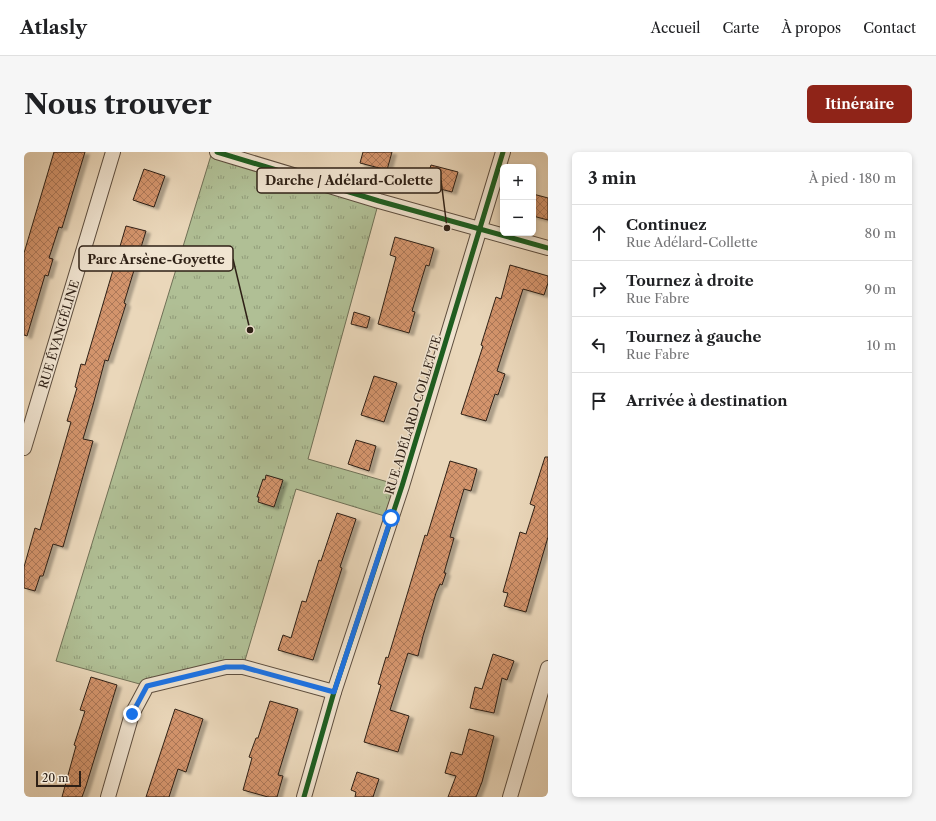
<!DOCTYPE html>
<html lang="fr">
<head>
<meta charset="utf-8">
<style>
	:root { --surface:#fff; --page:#f6f6f6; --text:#202124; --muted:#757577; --line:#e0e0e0; --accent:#8f2418 }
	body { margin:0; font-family:"Libre Caslon Text",serif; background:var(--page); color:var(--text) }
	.controls { position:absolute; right:12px; top:12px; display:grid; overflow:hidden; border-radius:6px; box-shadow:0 2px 6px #0003 }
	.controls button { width:36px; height:36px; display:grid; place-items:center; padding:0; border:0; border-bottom:1px solid var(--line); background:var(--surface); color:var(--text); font:20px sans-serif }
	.scale { position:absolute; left:12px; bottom:10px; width:45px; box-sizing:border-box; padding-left:4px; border:2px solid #2e2016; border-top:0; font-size:11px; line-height:14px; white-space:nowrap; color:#2e2016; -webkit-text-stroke:3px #f1e5d2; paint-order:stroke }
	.stop { position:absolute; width:12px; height:12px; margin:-9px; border:3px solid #1a73e8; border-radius:50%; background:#fff }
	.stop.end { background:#1a73e8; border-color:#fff; box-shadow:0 1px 4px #0008 }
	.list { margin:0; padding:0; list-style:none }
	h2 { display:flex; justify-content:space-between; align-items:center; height:52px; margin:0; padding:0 16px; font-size:17px }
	h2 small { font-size:13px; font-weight:400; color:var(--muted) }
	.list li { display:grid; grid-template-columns:26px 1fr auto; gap:12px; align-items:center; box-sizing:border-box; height:56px; padding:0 16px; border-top:1px solid var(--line) }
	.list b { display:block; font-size:15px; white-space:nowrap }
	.list p { margin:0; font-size:13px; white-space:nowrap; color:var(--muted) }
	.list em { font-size:13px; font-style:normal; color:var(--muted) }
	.icon { flex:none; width:22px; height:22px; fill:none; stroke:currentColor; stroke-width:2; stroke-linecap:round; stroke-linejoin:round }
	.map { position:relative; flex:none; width:524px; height:645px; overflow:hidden; border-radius:6px }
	header { display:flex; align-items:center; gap:24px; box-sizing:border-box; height:56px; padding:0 20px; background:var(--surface); border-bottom:1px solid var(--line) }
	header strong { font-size:19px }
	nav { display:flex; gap:22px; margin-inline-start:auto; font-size:14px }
	.intro { display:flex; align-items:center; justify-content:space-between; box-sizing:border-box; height:96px; padding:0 24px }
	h1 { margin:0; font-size:28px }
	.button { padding:10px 18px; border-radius:6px; background:var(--accent); color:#fff; font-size:14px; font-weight:700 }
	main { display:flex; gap:24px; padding:0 24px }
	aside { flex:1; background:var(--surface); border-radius:6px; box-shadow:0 2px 6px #0003 }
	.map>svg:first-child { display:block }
</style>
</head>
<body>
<header>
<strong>Atlasly</strong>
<nav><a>Accueil</a><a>Carte</a><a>À propos</a><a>Contact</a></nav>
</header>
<div class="intro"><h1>Nous trouver</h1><a class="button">Itinéraire</a></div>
<main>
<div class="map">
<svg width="524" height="645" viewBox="0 0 524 645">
	<defs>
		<pattern id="grass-tufts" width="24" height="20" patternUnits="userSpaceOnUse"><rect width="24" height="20" fill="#b0bf95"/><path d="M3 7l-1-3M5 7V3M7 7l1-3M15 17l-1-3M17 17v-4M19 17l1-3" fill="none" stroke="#909b79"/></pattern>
		<pattern id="building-cross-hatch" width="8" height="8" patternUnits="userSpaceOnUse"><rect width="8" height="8" fill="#d3946c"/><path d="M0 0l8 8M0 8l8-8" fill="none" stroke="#ac7858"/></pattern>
		<filter id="shadow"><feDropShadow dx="4.5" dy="2.5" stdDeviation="1" flood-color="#0004"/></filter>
	</defs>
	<rect width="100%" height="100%" fill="#ead7ba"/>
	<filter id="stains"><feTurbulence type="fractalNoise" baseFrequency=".005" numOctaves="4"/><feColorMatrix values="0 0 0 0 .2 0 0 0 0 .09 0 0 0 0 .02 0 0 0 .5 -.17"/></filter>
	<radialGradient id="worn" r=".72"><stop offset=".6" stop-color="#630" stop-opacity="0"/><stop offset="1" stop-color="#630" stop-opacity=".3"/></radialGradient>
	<!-- grass -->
	<path fill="url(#grass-tufts)" stroke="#6f7056" d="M188,0l167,49 -71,258 94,27 -11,32 -95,-29 -53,178 -96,19 -91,-25z"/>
	<!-- building -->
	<path fill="url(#building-cross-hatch)" stroke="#2e2016" filter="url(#shadow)" d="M30,0h31l-23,76 -3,-1 -10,31 4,1 -5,17 -3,-1 -18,61 -3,-1v-82z
		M339,0h29l-5,18 -27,-7z
		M407,13l27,7 -6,20 -27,-7z
		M120,17l21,7 -11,31 -21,-7z
		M509,42l15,4v22l-15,-4z
		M102,74l20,5 -22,72 2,1 -18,57 -3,-1 -12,45 -10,34 10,2 -30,106 -10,-3 -10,32h-3l-5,15 -11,-3v-21l11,-39 5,2 31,-108 -4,-1 10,-33 -2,-1 6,-23 4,1z
		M371,85l39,11 -5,18 -3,-1 -14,46 3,1 -6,21 -31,-9 18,-67 -6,-2z
		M486,113l38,11v7l-4,12 -21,-6 -26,82 8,3 -7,21 -3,-1 -9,27 -25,-7 22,-68 -2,-1 15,-48 5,2z
		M330,160l16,5 -3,11 -16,-4z
		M350,224l23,7 -13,39 -23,-7z
		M332,288l20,6 -7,25 -21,-7z
		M521,305h3v80l-22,75 -22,-6 4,-13 -5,-1 17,-60 6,2 9,-28 -5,-2z
		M426,309l27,8 -6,22 -7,-2 -14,48 4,1 -10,35h2l-4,12 -2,-1 -4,9 -13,43 -5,20 -10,-3 -18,57 19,6 -11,36 -34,-10 17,-57 -3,-1 8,-27 2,1 37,-123 2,1z
		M242,323l17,5 -9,27 -16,-5 1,-5h-2l6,-18 2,1z
		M313,361l19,6 -16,48 2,1 -29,92 -35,-10 5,-15 8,3 11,-37 4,1 13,-42 2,1z
		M469,502l21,7 -7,19 -5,-2 -8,35 -24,-5 5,-21 7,2z
		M67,525l26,8 -31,101 -4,11h-20l14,-51 -2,-1 11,-34 -5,-1z
		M246,549l28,8 -20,66 5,1 -6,21h-9l-25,-7 9,-32 -3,-1 7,-19h2z
		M151,557l28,10 -17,53 -8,-3 -9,28h-23z
		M445,577l25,7 -12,46 -6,15h-28l8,-21 -11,-3 6,-21 11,3z
		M333,620l22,7 -6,18h-18l1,-5 -5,-2z"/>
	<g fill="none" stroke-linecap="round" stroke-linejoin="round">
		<!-- minor casing -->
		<g stroke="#5d4e3f" stroke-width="16">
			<g id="minor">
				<path d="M193,0l162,49 169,47"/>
				<path id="s1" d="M0,296l89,-296"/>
				<path d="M84,645l24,-83 15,-28 79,-19h17l91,25"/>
				<path d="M280,645l30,-105 68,-206 101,-334"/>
				<path d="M486,645l38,-129"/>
			</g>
		</g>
		<!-- minor -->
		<use href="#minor" stroke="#f1e5d2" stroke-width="14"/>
		<!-- cycleway casing -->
		<g stroke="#f1e5d2" stroke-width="8">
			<path id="cycleway" d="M193,0l162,49 169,47
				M280,645l30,-105 68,-206 101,-334"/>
		</g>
		<!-- cycleway -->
		<use href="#cycleway" stroke="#1b5e20" stroke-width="5"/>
	</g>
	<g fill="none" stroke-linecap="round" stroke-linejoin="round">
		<!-- route -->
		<path stroke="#1a73e8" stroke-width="5" d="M108,562l15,-28 79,-19h17l91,25 57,-174"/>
	</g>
	<g text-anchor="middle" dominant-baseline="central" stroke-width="3" stroke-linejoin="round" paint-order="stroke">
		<!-- street labels -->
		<g font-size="12" fill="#2e2016" stroke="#f1e5d2">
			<text stroke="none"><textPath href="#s1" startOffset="119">RUE ÉVANGÉLINE</textPath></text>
			<text transform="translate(389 263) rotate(-73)">RUE ADÉLARD-COLLETTE</text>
		</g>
	</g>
	<!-- callouts -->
	<path fill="none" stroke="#2e2016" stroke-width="1.5" d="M423 76L417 28M226 178L209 107"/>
	<g fill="#2e2016" stroke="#f1e5d2" stroke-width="1.5">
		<circle cx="423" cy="76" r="4"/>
		<circle cx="226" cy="178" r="4"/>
	</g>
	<g fill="#f1e5d2" stroke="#2e2016" stroke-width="1.5">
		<rect x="233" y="16" width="184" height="25" rx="4"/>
		<rect x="55" y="94" width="154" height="25" rx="4"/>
	</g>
	<g font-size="13" text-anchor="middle" font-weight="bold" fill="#2e2016">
		<text x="325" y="33">Darche / Adélard-Colette</text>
		<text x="132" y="112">Parc Arsène-Goyette</text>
	</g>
	<rect width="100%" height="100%" filter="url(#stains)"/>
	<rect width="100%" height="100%" fill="url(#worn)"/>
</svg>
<div class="controls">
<button>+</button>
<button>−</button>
</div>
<div class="scale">20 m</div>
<div class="stop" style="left:367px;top:366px"></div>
<div class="stop end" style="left:108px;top:562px"></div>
</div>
<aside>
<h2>3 min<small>À pied · 180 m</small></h2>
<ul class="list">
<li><svg class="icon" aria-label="ahead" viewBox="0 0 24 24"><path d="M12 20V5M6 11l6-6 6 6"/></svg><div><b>Continuez</b><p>Rue Adélard-Collette</p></div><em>80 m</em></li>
<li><svg class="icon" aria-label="right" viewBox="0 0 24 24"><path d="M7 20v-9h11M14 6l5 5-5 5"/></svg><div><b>Tournez à droite</b><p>Rue Fabre</p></div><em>90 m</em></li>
<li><svg class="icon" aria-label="left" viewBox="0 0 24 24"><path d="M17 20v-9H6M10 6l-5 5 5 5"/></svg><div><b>Tournez à gauche</b><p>Rue Fabre</p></div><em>10 m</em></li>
<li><svg class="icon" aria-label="arrive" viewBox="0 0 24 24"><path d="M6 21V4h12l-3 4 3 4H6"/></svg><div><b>Arrivée à destination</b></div></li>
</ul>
</aside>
</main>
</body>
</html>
